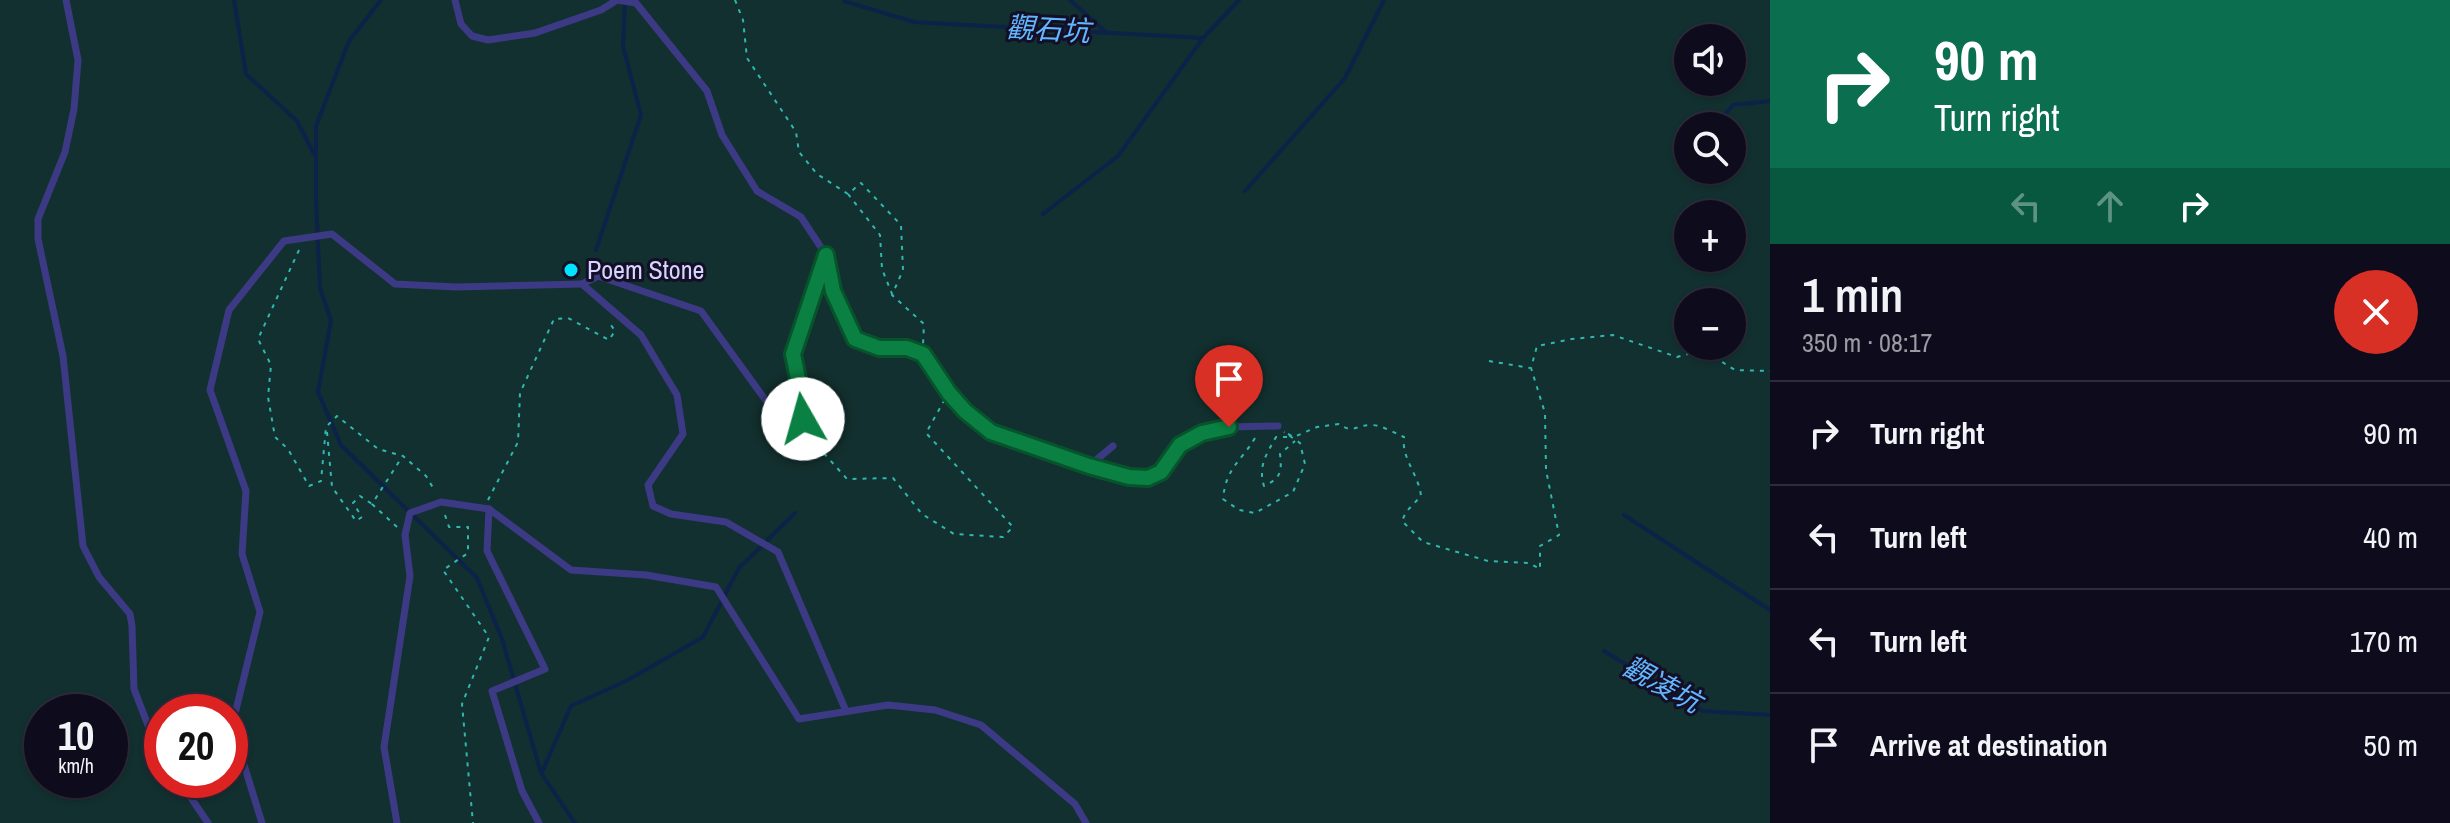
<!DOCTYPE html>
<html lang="en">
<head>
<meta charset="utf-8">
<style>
  :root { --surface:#0e0b1c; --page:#171425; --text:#f1f3f6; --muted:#9b9ba3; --line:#2e2b3b }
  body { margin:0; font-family:"Archivo Narrow","Noto Sans TC",sans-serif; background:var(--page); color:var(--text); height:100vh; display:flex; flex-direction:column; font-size:30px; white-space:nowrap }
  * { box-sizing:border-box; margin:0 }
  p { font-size:26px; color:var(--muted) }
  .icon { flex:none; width:44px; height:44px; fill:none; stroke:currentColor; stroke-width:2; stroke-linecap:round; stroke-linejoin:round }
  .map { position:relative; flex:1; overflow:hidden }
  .side { display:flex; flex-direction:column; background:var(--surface); width:680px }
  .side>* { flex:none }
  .top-card { background:#0b6e4f; color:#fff; overflow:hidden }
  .tools { position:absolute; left:1674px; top:24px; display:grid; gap:16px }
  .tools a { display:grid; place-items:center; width:72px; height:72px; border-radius:50%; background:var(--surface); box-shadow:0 2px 6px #0004,0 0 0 2px var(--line); font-size:40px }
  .speed { position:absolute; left:24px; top:694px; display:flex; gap:16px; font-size:40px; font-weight:700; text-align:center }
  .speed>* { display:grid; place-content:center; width:104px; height:104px; border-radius:50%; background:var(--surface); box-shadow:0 2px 6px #0004,0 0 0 2px var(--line); line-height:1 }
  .speed small { font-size:20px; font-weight:400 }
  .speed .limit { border:12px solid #d22; background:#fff; color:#111 }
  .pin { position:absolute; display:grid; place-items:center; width:68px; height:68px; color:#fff; margin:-82px -34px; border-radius:50% 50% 50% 0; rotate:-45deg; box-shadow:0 0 8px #0007 }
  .pin .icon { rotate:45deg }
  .me { position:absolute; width:88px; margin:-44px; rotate:353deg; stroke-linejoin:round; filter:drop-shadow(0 0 6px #0008) }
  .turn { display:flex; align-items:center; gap:28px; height:168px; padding:0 32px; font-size:36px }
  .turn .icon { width:104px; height:104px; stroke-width:2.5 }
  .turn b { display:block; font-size:56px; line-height:68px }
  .lanes { display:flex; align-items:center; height:76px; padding:0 32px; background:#0003; justify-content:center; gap:40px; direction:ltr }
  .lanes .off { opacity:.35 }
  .round { display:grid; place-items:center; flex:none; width:84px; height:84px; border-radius:42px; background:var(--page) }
  .head { display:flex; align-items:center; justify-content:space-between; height:136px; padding:0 32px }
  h1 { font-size:48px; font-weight:600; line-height:60px }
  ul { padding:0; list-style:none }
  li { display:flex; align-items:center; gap:24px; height:104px; padding:0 32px; border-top:2px solid var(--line) }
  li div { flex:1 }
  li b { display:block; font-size:30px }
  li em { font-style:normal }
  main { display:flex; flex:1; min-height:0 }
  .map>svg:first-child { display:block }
  .green { fill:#12302f; fill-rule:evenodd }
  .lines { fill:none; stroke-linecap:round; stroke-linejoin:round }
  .stream { stroke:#0c2248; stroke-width:4 }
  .path { stroke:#2fb8b0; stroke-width:2; stroke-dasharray:4 6; stroke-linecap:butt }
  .lane { stroke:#3d3a85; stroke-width:7 }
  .route-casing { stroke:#07532c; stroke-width:20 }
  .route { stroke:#0b8043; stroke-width:14 }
  .poi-dot { fill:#00e5ff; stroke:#130f26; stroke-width:3 }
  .labels { text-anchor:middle; stroke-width:6; stroke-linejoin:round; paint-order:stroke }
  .poi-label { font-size:26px; fill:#d9d4ff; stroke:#130f26; text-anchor:start }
  .water-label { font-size:28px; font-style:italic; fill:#62b6ff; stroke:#130f26 }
</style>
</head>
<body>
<main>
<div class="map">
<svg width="1770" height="823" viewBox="0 0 1770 823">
  <rect width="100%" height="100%" fill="#130f26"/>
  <!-- green -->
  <path class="green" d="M0 0H1770V823H0ZM1688 38H1732V82H1688ZM1688 126H1732V170H1688ZM1688 214H1732V258H1688ZM1688 302H1732V346H1688ZM42 712H110V780H42ZM162 712H230V780H162Z"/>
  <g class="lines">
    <!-- stream -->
    <g class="stream">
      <path d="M234 0 246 74 297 121 314 154"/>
      <path d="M381 0 349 41 316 126V200L320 288 331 320 318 392 341 445 477 578 502 639 541 773 575 823"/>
      <path d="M1070 0 1107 33"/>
      <path d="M844 1 914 22 1203 38 1239 0"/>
      <path d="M1715 126 1733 105 1770 101"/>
      <path d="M1680 166 1688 156"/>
      <path d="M1245 191 1345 78 1384 0"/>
      <path d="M1043 214 1118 156 1203 38"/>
      <path d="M596 250 641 115 623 46 625 2"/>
      <path d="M1624 515 1770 610"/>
      <path d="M1604 651 1703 711 1770 715"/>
      <path d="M542 772 571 706 628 680 703 637 739 568 795 513"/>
    </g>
    <!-- path -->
    <g class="path">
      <path d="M735 0 743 20 747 58 796 132 799 152 817 174 848 194 861 183 901 225 903 270 892 295 924 324 923 345"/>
      <path d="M848 194 880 235 882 269 892 294"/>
      <path d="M299 250 258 339 271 365 268 397 275 437 288 449 309 486 321 481 326 427 337 416 378 449 403 456 426 476 435 491"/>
      <path d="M1489 361 1530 368"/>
      <path d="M804 431 847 479 893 478 922 514 954 534 1003 537 1013 527 926 433 944 401"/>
      <path d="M327 432 332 487 356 521 362 517 353 503 360 496 372 504"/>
      <path d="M1288 434 1294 437 1317 427 1339 424C1352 434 1357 425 1371 425 1382 425 1394 433 1404 437 1401 458 1419 475 1421 496L1406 512 1402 521 1423 542 1488 561 1529 563 1540 569V546L1559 535 1546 470 1545 413 1531 368 1537 346 1572 339 1613 335 1677 357 1703 350 1735 370 1770 371"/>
      <path d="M1287 437H1276C1266 455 1258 466 1264 486 1281 478 1282 472 1280 454L1295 441"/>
      <path d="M1255 438C1241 462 1226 467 1223 499L1239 510 1255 513 1293 492 1305 464 1300 443 1284 432"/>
      <path d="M488 500 518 442 520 393 554 319 568 318 609 340 615 331 609 322"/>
      <path d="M445 515 449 527H468V553L443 570 489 637 462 704 473 823"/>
      <path d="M397 527 372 504 402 457"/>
    </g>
    <!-- lane -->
    <g class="lane">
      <path d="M66 0 78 60 74 109 65 152 38 219V239L63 356 83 546 99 577 130 614 132 626 134 689 156 746 162 755"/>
      <path d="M455 0 461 24 472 36 488 40 535 33 601 10 617 0 636 3 707 91 722 135 757 191 801 217 826 255"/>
      <path d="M1089 466 1113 446"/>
      <path d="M846 711 778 552 726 522 671 514 653 506 648 485 683 434 677 395 641 335 582 284 598 276 701 311 780 420 787 426 798 424 803 419 804 409 793 354 826 255 833 291 855 339 879 348H907L923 354 949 393 965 411 991 432 1089 466 1129 477 1148 478 1161 472 1180 445 1202 433 1229 427 1278 426"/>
      <path d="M179 780 208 823"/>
      <path d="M262 823 232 726 260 612 242 554 246 491 210 390 229 310 284 241 332 234 395 284 456 287 582 284"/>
      <path d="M397 823 384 747 410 576 405 535 410 513 441 502 489 509"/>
      <path d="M539 823 522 791 492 691 545 669 487 551 489 509 571 570 646 575 716 587 799 719 888 705 935 710 981 725 1075 804 1086 823"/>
    </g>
  </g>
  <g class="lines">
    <defs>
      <path id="route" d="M803 419 804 409 793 354 826 255 833 291 855 339 879 348H907L923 354 949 393 965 411 991 432 1089 466 1129 477 1148 478 1161 472 1180 445 1202 433 1229 427"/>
    </defs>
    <!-- route casing -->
    <use href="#route" class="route-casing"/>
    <!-- route -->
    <use href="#route" class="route"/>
  </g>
  <!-- markers -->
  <circle class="poi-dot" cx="571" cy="270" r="8"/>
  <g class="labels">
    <!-- poi labels -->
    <g class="poi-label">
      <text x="587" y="279">Poem Stone</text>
    </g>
    <!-- water labels -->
    <g class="water-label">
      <text transform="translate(1048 29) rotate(3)" y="10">觀石坑</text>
      <text transform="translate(1662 684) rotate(29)" y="10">觀凌坑</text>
    </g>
  </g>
</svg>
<div class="tools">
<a><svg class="icon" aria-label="sound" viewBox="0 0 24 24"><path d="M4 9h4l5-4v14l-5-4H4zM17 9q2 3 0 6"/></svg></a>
<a><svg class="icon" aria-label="search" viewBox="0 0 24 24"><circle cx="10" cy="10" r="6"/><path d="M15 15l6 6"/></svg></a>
<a>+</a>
<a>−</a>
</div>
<div class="speed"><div>10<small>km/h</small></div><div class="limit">20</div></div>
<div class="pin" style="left:1229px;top:427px;background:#d93025"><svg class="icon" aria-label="arrive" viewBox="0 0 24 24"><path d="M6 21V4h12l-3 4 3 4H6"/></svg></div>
<svg class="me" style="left:803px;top:419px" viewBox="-20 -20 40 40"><circle r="19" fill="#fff"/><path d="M0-13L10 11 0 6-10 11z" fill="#0b8043"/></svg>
</div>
<section class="side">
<div class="top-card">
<div class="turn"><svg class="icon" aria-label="right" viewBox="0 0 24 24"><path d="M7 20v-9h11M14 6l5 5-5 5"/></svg><div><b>90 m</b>Turn right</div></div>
<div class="lanes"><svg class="icon off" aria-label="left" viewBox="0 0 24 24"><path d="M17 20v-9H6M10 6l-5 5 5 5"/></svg><svg class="icon off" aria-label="ahead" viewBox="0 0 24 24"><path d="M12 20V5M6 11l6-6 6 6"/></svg><svg class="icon" aria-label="right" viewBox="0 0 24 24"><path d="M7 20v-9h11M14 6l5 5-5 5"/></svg></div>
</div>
<div class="head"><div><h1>1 min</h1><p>350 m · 08:17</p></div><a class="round" style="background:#d93025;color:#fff"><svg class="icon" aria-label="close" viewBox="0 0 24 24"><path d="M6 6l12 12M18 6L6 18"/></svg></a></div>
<ul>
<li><svg class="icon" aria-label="right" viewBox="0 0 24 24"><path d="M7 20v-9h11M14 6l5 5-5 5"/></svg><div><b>Turn right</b></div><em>90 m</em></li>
<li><svg class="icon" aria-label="left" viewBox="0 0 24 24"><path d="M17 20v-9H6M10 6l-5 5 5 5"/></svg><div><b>Turn left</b></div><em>40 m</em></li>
<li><svg class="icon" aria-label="left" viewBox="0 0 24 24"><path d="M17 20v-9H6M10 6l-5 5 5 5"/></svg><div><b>Turn left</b></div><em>170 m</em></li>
<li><svg class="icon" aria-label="arrive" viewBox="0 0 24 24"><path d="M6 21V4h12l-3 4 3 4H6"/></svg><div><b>Arrive at destination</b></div><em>50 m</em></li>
</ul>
</section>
</main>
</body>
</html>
